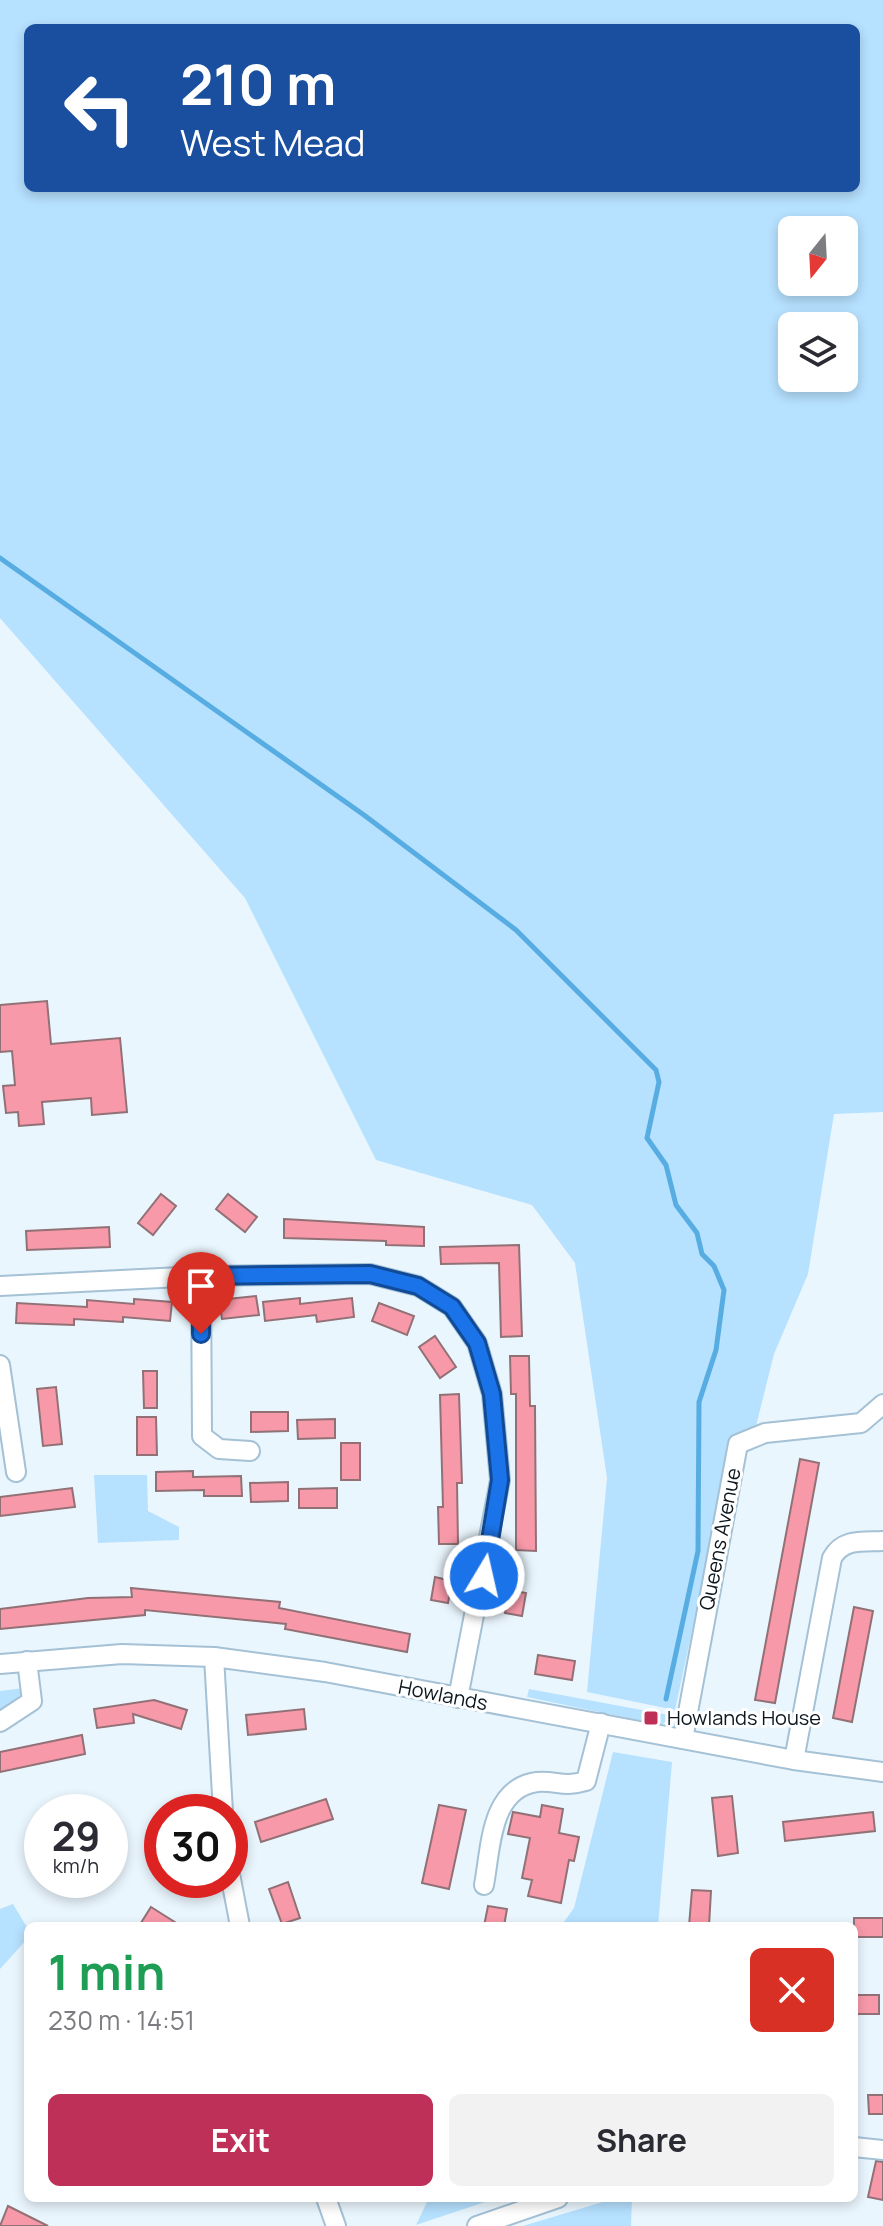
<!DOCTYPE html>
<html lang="en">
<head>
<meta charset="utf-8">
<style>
  :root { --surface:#fff; --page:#f2f2f3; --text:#2b2b33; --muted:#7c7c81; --accent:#bf3059 }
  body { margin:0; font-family:Manrope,sans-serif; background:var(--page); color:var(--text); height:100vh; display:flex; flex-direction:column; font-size:30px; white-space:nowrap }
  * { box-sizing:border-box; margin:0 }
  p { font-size:26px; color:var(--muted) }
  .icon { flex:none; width:44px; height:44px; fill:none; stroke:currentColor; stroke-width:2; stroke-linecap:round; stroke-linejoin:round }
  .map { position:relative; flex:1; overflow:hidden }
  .panel { position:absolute; left:24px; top:1922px; width:834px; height:280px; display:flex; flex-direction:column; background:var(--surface); border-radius:12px; box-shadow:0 4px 12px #0003 }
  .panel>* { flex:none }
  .banner { position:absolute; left:24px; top:24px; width:836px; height:168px; border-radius:12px; box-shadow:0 4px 12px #0003; background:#1a4fa0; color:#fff; overflow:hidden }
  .needle { width:52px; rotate:198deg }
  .tools { position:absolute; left:778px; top:216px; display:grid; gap:16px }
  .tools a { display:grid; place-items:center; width:80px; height:80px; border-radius:12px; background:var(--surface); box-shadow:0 4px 12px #0003; font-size:40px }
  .speed { position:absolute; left:24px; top:1794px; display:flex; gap:16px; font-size:40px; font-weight:700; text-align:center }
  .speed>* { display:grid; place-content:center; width:104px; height:104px; border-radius:50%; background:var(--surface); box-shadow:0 4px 12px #0003; line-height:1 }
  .speed small { font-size:20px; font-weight:400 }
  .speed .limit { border:12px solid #d22; background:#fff; color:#111 }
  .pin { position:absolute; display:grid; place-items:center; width:68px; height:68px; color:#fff; margin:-82px -34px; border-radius:50% 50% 50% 0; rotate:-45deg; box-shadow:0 0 8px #0007 }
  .pin .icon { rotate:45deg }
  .me { position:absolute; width:88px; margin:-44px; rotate:9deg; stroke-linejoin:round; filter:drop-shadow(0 0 6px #0008) }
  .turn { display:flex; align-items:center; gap:28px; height:168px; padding:0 24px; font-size:36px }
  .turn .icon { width:104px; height:104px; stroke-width:2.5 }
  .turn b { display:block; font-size:56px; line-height:68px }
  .round { display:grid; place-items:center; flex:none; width:84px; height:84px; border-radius:12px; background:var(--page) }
  .headline { display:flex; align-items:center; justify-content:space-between; height:136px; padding:0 24px }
  h1 { font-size:48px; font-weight:700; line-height:60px; color:#1e9e55 }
  .button { display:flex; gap:16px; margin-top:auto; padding:16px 24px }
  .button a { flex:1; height:92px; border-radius:12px; background:var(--accent); color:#fff; font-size:32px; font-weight:700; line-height:92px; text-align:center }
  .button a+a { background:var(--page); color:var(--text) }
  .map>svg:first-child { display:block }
  .green { fill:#b6e1ff; fill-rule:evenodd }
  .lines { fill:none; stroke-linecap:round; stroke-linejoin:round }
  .stream { stroke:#57ade2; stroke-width:5 }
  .building { fill:#f799a9; stroke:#927176; stroke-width:2 }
  .minor-casing { stroke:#a4c1d5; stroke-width:22 }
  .minor { stroke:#fff; stroke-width:18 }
  .route-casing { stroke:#114b97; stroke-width:20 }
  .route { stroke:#1a73e8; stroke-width:14 }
  .poi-dot { fill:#bf3059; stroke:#fff; stroke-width:3 }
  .labels { text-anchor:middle; stroke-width:6; stroke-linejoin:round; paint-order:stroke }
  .street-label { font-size:20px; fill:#0c161d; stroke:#fff }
  .poi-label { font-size:20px; fill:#0c161d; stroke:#fff; text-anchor:start }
</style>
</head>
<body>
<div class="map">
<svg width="883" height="2226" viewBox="0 0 883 2226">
  <rect width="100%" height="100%" fill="#eaf6fe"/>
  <!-- green -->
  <g class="green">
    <path d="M0 0H883V1112L834 1114 808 1274 774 1354 755 1430 733 1440 675 1710 587 1692 607 1478 575 1263 532 1205 376 1160 245 898 0 618ZM28 28H856V188H28ZM792 230H844V282H792ZM792 326H844V378H792Z"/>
    <path d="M94 1475H147L148 1511 179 1527V1540L98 1543Z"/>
    <path d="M24 1688V1700L0 1714V1691Z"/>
    <path d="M529 1689 674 1716 661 1725 527 1697Z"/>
    <path d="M613 1752 672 1762 658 1926H561L574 1908Z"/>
    <path d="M13 1904 28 1929V1938L0 1969V1909Z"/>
    <path d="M429 2198H497L416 2225Z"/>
    <path d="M616 2198H632L631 2226H523Z"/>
  </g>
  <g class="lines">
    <!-- stream -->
    <path class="stream" d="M0 558 364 815 516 930 656 1070 659 1082 647 1138 666 1165 676 1205 697 1233 702 1254 714 1266 724 1290 716 1350 699 1402 698 1551 666 1699"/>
  </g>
  <!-- building -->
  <g class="building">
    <path d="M47 1001 51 1044 120 1038 127 1112 92 1115 91 1098 42 1102 44 1124 19 1126 18 1112 6 1113 3 1086 15 1085 12 1051 0 1052V1005Z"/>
    <path d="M161 1194 176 1206 153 1235 138 1223Z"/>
    <path d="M228 1194 257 1217 245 1232 216 1209Z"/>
    <path d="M284 1219 424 1227V1246L386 1245V1241L284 1238Z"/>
    <path d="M109 1227 110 1247 27 1250 26 1231Z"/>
    <path d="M519 1245 522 1336 501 1337 499 1263 441 1264 440 1247Z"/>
    <path d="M256 1296 259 1315 222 1319 219 1300Z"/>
    <path d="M300 1298V1304L352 1298 354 1317 317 1322 316 1315 265 1321 263 1302Z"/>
    <path d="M134 1299 172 1302 170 1321 123 1317V1322L74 1319V1325L16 1323 17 1303 87 1307V1300L134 1304Z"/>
    <path d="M379 1303 414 1316 407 1335 372 1321Z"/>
    <path d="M435 1336 456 1367 440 1378 419 1347Z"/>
    <path d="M510 1356H529L530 1406H535L536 1551 516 1550V1394H511Z"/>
    <path d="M143 1371H157V1408H144Z"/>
    <path d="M56 1387 62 1444 43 1446 37 1389Z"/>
    <path d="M459 1394 462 1483H457L458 1544H439L438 1507H443L440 1395Z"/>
    <path d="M251 1412H288V1431L251 1432Z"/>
    <path d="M137 1417H156L157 1455H137Z"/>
    <path d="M335 1419V1438L298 1439 297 1420Z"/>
    <rect x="341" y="1443" width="19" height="37"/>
    <path d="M800 1459 819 1463 775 1703 755 1700Z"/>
    <path d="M193 1471V1477L241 1476 242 1496H204V1490L156 1491V1472Z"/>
    <path d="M288 1482V1501L251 1502 250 1483Z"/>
    <path d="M72 1488 75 1507 0 1516V1497Z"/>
    <path d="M337 1488V1508H299V1489Z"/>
    <path d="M435 1577 452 1581 448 1603 431 1600Z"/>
    <path d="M131 1588 280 1602 279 1608 410 1634 407 1652 285 1629 286 1624 145 1610V1615L0 1629V1609L88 1598 132 1597Z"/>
    <path d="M509 1590 526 1593 522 1616 505 1613Z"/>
    <path d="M854 1607 873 1611 852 1722 833 1718Z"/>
    <path d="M538 1655 575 1661 572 1680 535 1674Z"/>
    <path d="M154 1700 187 1710 181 1729 133 1714 134 1723 97 1728 94 1709Z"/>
    <path d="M304 1709 306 1729 248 1735 246 1715Z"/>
    <path d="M82 1735 85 1754 0 1772V1752Z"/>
    <path d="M732 1796 738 1853 718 1856 712 1798Z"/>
    <path d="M326 1799 333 1819 261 1842 255 1822Z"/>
    <path d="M439 1805 466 1810 449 1889 422 1883Z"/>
    <path d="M542 1805 563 1809 559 1833 579 1837 574 1861 569 1860 561 1903 528 1896 532 1880 522 1878 530 1838 508 1834 513 1812 540 1817Z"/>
    <path d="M873 1812 875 1831 785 1841 783 1822Z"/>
    <path d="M288 1882 300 1918 282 1924 269 1889Z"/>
    <path d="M692 1890 711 1891 709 1926H689Z"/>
    <path d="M488 1906 507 1909 504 1926H484Z"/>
    <path d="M151 1907 181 1926H139Z"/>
    <rect x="854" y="1918" width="29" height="19"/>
    <rect x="854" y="1995" width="25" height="19"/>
    <path d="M868 2095H883V2114H869Z"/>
    <path d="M876 2161 883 2162V2200L868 2197Z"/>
    <path d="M8 2206 48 2226H0Z"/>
  </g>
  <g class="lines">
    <defs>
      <g id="minor">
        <path d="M201 1276 202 1436 219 1449 250 1451"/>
        <path d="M0 1286 201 1276 370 1274 418 1286 452 1307 477 1343 492 1394 500 1480 458 1698"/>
        <path d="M0 1365 16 1472"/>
        <path d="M214 1657 223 1812"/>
        <path d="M0 1664 122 1654 214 1657 325 1672 794 1760 883 1772"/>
        <path d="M0 1722 32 1701 27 1661"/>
        <path d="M683 1739 738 1444 765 1433 861 1423 883 1404"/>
        <path d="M794 1760 832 1558C843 1538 863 1542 883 1541"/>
        <path d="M230 1874 240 1926"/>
        <path d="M484 1885C491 1848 490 1788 537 1782 556 1780 563 1788 586 1781L601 1723"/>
        <path d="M854 2147 883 2150"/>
        <path d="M326 2198 336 2226"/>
        <path d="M477 2226 558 2198"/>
      </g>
    </defs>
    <!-- minor casing -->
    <use href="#minor" class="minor-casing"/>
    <!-- minor -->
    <use href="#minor" class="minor"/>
  </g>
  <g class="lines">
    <defs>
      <path id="route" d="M201 1334V1276L370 1274 418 1286 452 1307 477 1343 492 1394 500 1480 484 1576"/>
    </defs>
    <!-- route casing -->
    <use href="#route" class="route-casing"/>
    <!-- route -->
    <use href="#route" class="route"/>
  </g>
  <!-- markers -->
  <rect class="poi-dot" x="643" y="1710" width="16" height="16" rx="4"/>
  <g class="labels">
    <!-- street labels -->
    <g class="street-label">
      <text transform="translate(720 1539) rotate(-79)" y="7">Queens Avenue</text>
      <text transform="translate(443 1695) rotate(11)" y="7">Howlands</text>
    </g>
    <!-- poi labels -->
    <g class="poi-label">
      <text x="667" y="1725">Howlands House</text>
    </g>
  </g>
</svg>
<div class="tools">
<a><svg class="needle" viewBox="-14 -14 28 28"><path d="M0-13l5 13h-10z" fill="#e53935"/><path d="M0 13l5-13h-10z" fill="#7c7c81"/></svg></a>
<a><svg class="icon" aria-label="layers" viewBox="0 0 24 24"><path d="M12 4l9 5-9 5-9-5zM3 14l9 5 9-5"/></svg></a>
</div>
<div class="speed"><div>29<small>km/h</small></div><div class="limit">30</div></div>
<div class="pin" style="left:201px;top:1334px;background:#d93025"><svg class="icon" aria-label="arrive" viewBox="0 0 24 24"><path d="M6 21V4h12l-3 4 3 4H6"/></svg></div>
<svg class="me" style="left:484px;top:1576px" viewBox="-20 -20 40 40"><circle r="17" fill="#1a73e8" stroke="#fff" stroke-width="3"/><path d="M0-11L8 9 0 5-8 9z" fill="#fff"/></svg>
<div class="banner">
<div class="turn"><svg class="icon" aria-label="left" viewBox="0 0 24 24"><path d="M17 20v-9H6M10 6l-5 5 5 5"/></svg><div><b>210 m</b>West Mead</div></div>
</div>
<section class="panel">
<div class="headline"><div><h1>1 min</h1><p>230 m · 14:51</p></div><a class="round" style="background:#d93025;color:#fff"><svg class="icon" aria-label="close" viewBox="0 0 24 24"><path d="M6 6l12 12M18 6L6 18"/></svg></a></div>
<div class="button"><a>Exit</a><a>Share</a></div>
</section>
</div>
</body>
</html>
